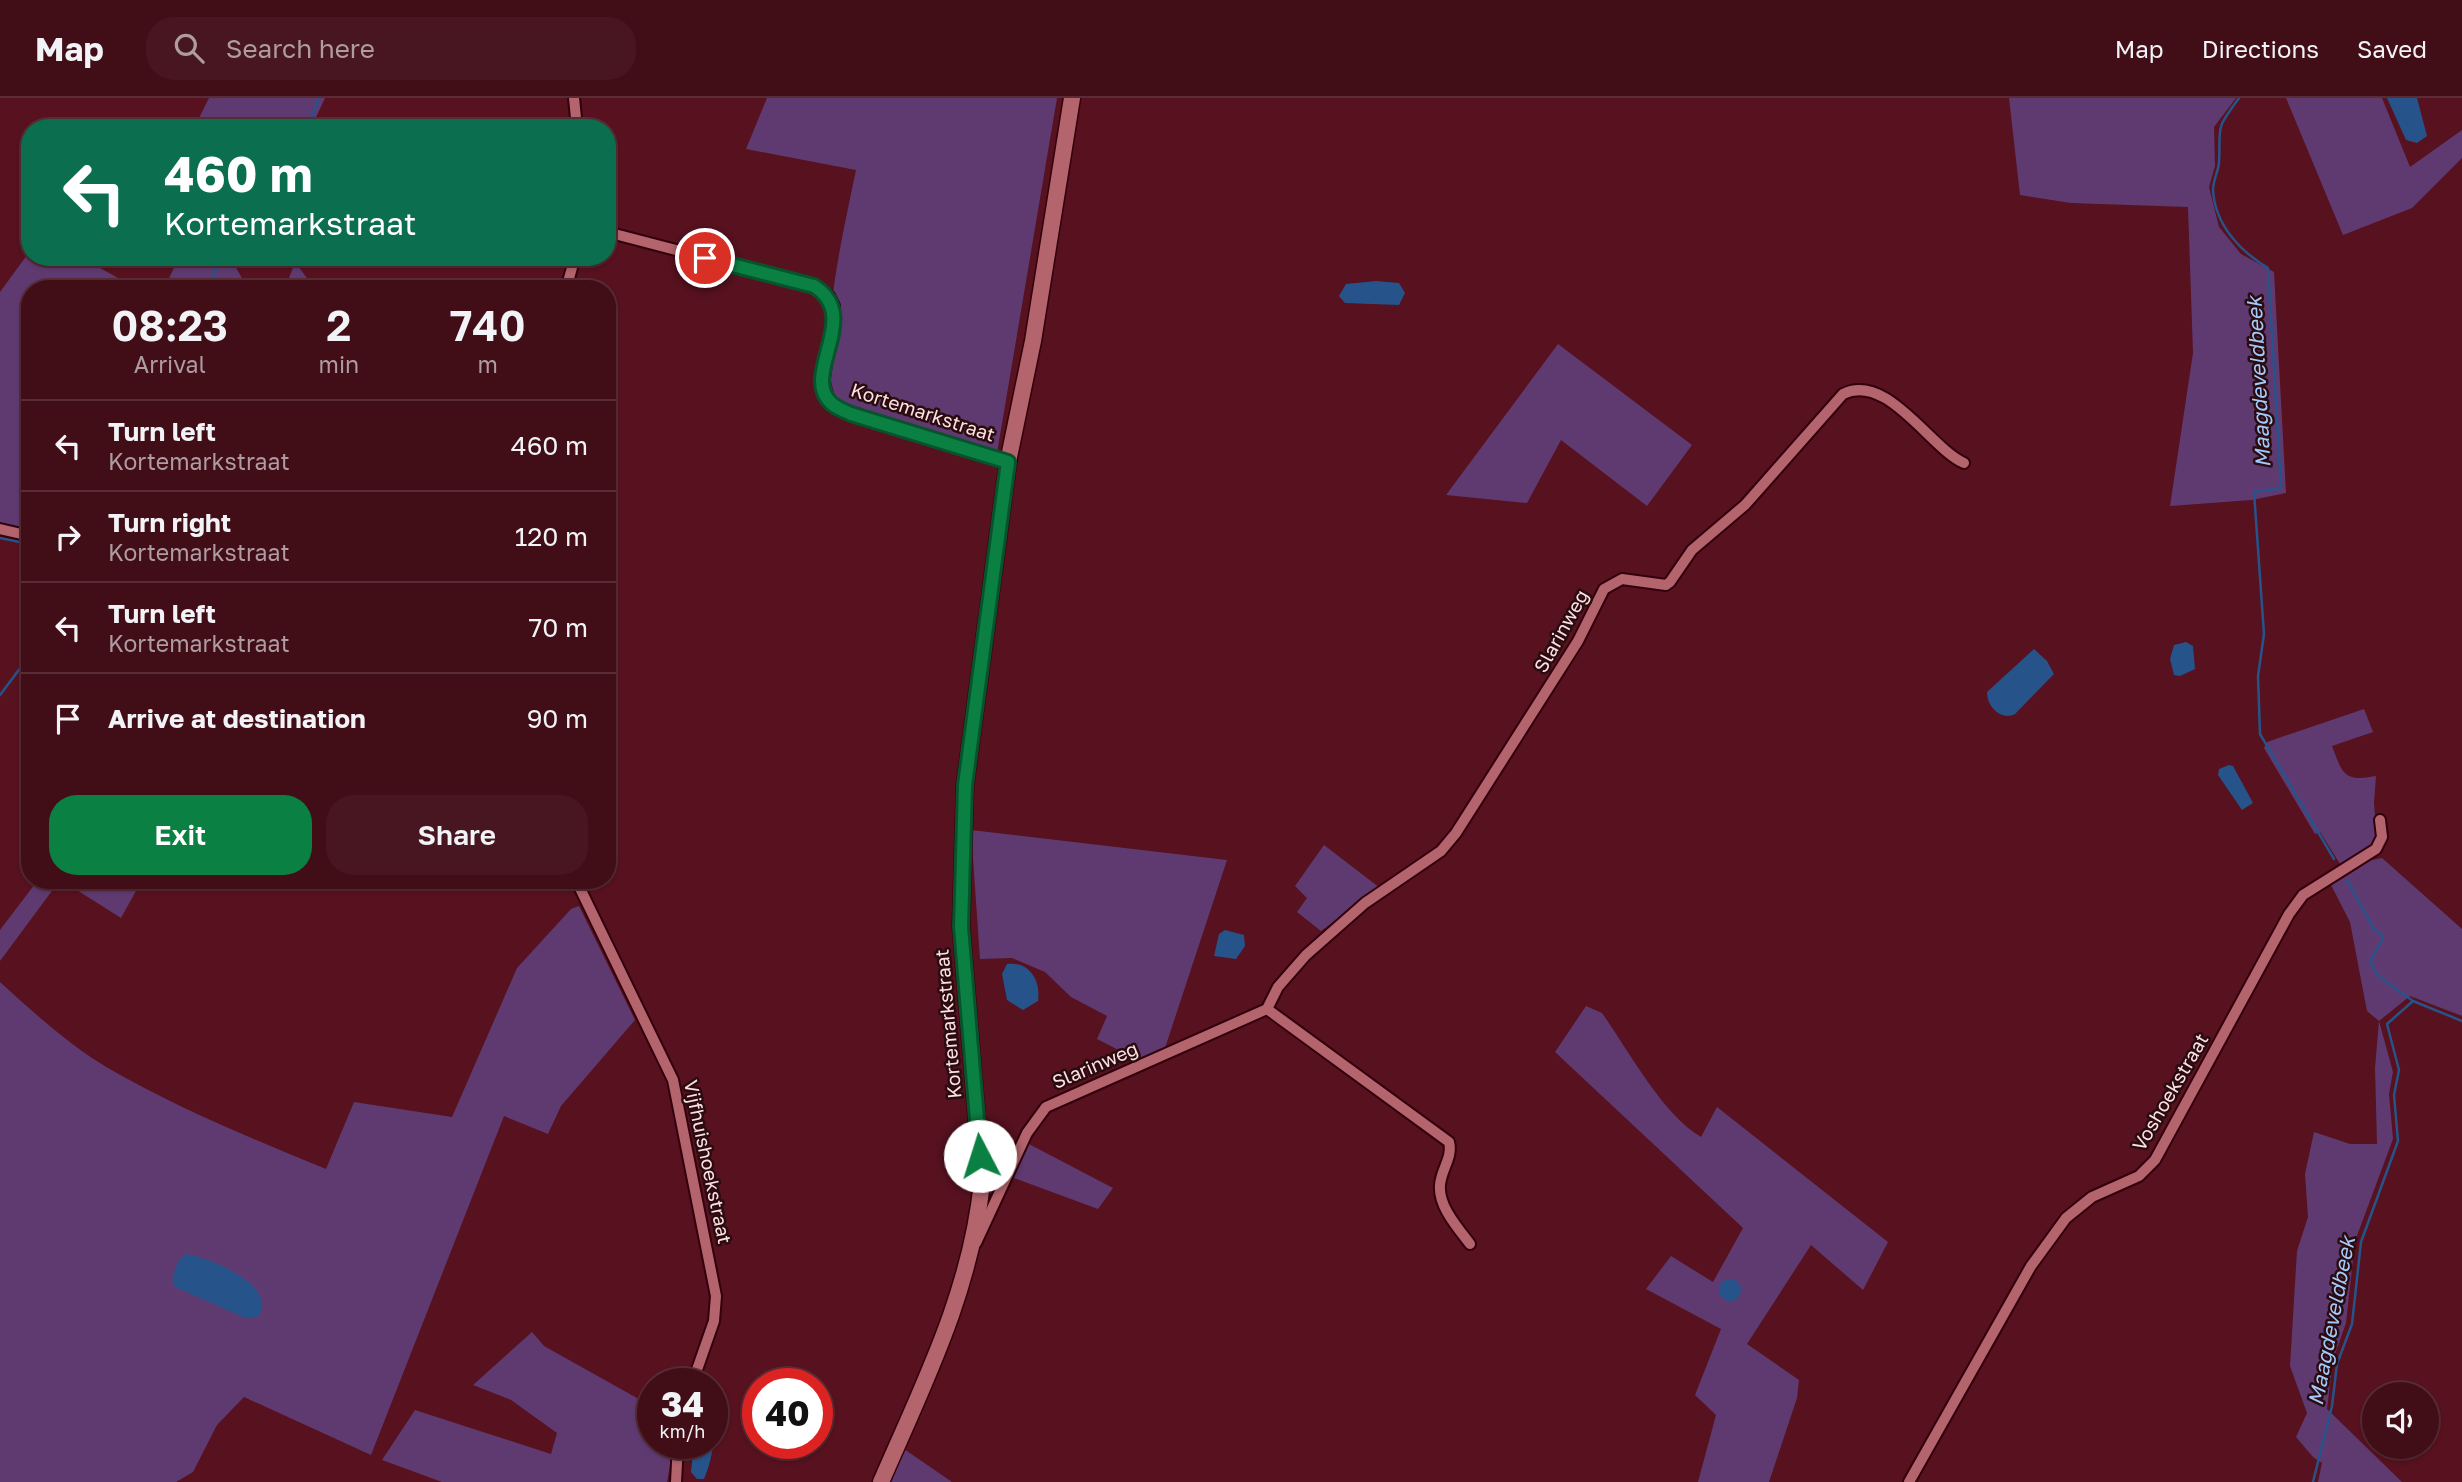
<!DOCTYPE html>
<html lang="en">
<head>
<meta charset="utf-8">
<style>
  :root { --surface:#410d17; --page:#481620; --text:#f1f3f6; --muted:#ae9ca1; --line:#5a2d36; --accent:#0b8043 }
  body { margin:0; font-family:"Golos Text",sans-serif; background:var(--page); color:var(--text); height:100vh; display:flex; flex-direction:column; font-size:26px; white-space:nowrap }
  * { box-sizing:border-box; margin:0 }
  p { font-size:23px; color:var(--muted) }
  .icon { flex:none; width:38px; height:38px; fill:none; stroke:currentColor; stroke-width:2; stroke-linecap:round; stroke-linejoin:round }
  .map { position:relative; flex:1; overflow:hidden }
  .side { position:absolute; left:21px; top:182px; width:595px; height:609px; display:flex; flex-direction:column; background:var(--surface); border-radius:28px; box-shadow:0 2px 5px #0004,0 0 0 2px var(--line) }
  .side>* { flex:none }
  .guide { position:absolute; left:21px; top:21px; width:595px; height:147px; border-radius:28px; box-shadow:0 2px 5px #0004,0 0 0 2px var(--line); background:#0b6e4f; color:#fff; overflow:hidden }
  .tools { position:absolute; left:2362px; top:1284px; display:grid; gap:14px }
  .tools a { display:grid; place-items:center; width:77px; height:77px; border-radius:50%; background:var(--surface); box-shadow:0 2px 5px #0004,0 0 0 2px var(--line); font-size:35px }
  .speed { position:absolute; left:637px; top:1270px; display:flex; gap:14px; font-size:35px; font-weight:700; text-align:center }
  .speed>* { display:grid; place-content:center; width:91px; height:91px; border-radius:50%; background:var(--surface); box-shadow:0 2px 5px #0004,0 0 0 2px var(--line); line-height:1 }
  .speed small { font-size:18px; font-weight:400 }
  .speed .limit { border:10px solid #d22; background:#fff; color:#111 }
  .pin { position:absolute; display:grid; place-items:center; width:60px; height:60px; color:#fff; margin:-30px; border:4px solid #fff; border-radius:50%; box-shadow:0 2px 7px #0007 }
  .me { position:absolute; width:77px; margin:-38px; rotate:355deg; stroke-linejoin:round; filter:drop-shadow(0 0 5px #0008) }
  .turn { display:flex; align-items:center; gap:24px; height:147px; padding:0 28px; font-size:32px }
  .turn .icon { width:91px; height:91px; stroke-width:2.5 }
  .turn b { display:block; font-size:49px; line-height:60px }
  .eta { display:flex; justify-content:space-evenly; align-items:center; height:119px; text-align:center }
  .eta b { font-size:42px; font-weight:600; line-height:49px }
  .primary-button { display:flex; gap:14px; margin-top:auto; padding:14px 28px }
  .primary-button a { flex:1; height:80px; border-radius:28px; background:var(--accent); color:#fff; font-size:28px; font-weight:600; line-height:80px; text-align:center }
  .primary-button a+a { background:var(--page); color:var(--text) }
  ul { padding:0; list-style:none }
  li { display:flex; align-items:center; gap:21px; height:91px; padding:0 28px; border-top:2px solid var(--line) }
  li div { flex:1 }
  li b { display:block; font-size:26px }
  li em { font-style:normal }
  header { display:flex; align-items:center; gap:42px; box-sizing:border-box; height:98px; padding:0 35px; background:var(--surface); border-bottom:2px solid var(--line) }
  header strong { font-size:33px }
  nav { display:flex; gap:38px; margin-inline-start:auto; font-size:24px }
  .search { width:490px; height:63px; background:var(--page); display:flex; align-items:center; gap:18px; box-sizing:border-box; padding:0 24px; border-radius:28px; color:var(--muted); font-size:26px }
  .map>svg:first-child { display:block }
  .green { fill:#5f3a71 }
  .water { fill:#26548a }
  .lines { fill:none; stroke-linecap:round; stroke-linejoin:round }
  .stream { stroke:#26548a; stroke-width:2.5 }
  .street-casing { stroke:#33010c; stroke-width:14 }
  .secondary-casing { stroke:#33010c; stroke-width:19 }
  .street { stroke:#b3646c; stroke-width:10 }
  .secondary { stroke:#b3646c; stroke-width:16 }
  .route-casing { stroke:#07532c; stroke-width:18 }
  .route { stroke:#0b8043; stroke-width:12 }
  .labels { text-anchor:middle; stroke-width:5; stroke-linejoin:round; paint-order:stroke }
  .street-label { font-size:19px; fill:#fde1e2; stroke:#2a0c10 }
  .water-label { font-size:21px; font-style:italic; fill:#a3cafa; stroke:#2a0c10 }
</style>
</head>
<body>
<header>
<strong>Map</strong>
<div class="search"><svg class="icon" aria-label="search" viewBox="0 0 24 24"><circle cx="10" cy="10" r="6"/><path d="M15 15l6 6"/></svg>Search here</div>
<nav><a>Map</a><a>Directions</a><a>Saved</a></nav>
</header>
<div class="map">
<svg width="2462" height="1384" viewBox="0 0 2462 1384">
  <rect width="100%" height="100%" fill="#57111f"/>
  <!-- green -->
  <g class="green">
    <path d="M209 0H325L311 30H194Z"/>
    <path d="M767 0H1057L997 355 837 302C814 254 845 127 856 72L746 51Z"/>
    <path d="M2009 0H2236L2214 29 2215 68 2209 89 2219 129 2241 156 2274 174 2286 395 2252 402 2170 408 2193 255 2188 109 2071 105 2020 97Z"/>
    <path d="M2286 0H2382L2410 69 2462 32V60L2412 110 2343 137Z"/>
    <path d="M30 153V159H80L138 191H30V433L0 427V194Z"/>
    <path d="M179 159H230L248 191H164Z"/>
    <path d="M295 164 315 191H285Z"/>
    <path d="M1558 246 1692 347 1647 408 1561 342 1527 405 1446 397Z"/>
    <path d="M2364 611 2373 634 2332 648C2343 677 2344 684 2376 678L2374 705 2377 743 2361 760 2342 769 2320 734 2315 736 2264 650 2267 644Z"/>
    <path d="M971 732 1227 762 1165 950 1138 962 1097 941 1107 918 1071 899 1045 874 1012 860 980 861Z"/>
    <path d="M1324 747 1380 790 1321 833 1297 814 1307 800 1295 788Z"/>
    <path d="M2382 760 2462 831V918L2410 898 2379 923 2393 974 2389 996 2393 1041 2355 1143 2346 1225 2333 1262 2327 1311 2402 1384H2318L2322 1365 2313 1359 2296 1339 2307 1315 2290 1268 2297 1153 2308 1119 2305 1076 2314 1034 2350 1046H2377L2375 970 2379 923 2367 913 2350 824 2330 785 2362 764Z"/>
    <path d="M38 782H60L0 863V832Z"/>
    <path d="M61 782H142L121 820Z"/>
    <path d="M579 808 635 922 561 1008 548 1036 504 1018 371 1357 244 1299 217 1327 193 1374 176 1384H0V884C34 915 68 946 108 970 177 1010 253 1041 326 1071L354 1004 452 1019 517 870 571 811Z"/>
    <path d="M1586 908 1602 915C1629 953 1662 1016 1701 1039L1717 1009 1888 1144 1863 1192 1811 1147 1747 1246 1799 1282 1797 1300 1769 1384H1698L1716 1317 1695 1297 1721 1231 1646 1191 1671 1158 1713 1184 1743 1130 1555 954Z"/>
    <path d="M1027 1045 1113 1090 1098 1111 1011 1079Z"/>
    <path d="M532 1234 544 1248 653 1309V1346H674L667 1384H442L382 1362 415 1312 551 1356 557 1335 511 1302 473 1287Z"/>
    <path d="M904 1351 952 1384H890Z"/>
  </g>
  <!-- water -->
  <g class="water">
    <path d="M2387 0H2417L2427 38 2417 45 2406 42Z"/>
    <path d="M1376 183 1399 185 1405 195 1399 207 1345 205 1339 198 1346 186Z"/>
    <path d="M2186 544 2193 548 2195 571 2180 578 2174 577 2170 561 2174 547Z"/>
    <path d="M2034 551 2047 563 2054 576 2015 616C2001 623 1987 609 1987 594Z"/>
    <path d="M2229 667 2233 668 2253 705 2242 712 2218 677 2219 671Z"/>
    <path d="M1225 832 1244 837 1245 848 1236 861 1214 858 1219 836Z"/>
    <path d="M1007 866C1029 863 1041 882 1038 903L1023 912 1007 902 1002 876Z"/>
    <path d="M186 1156C209 1159 282 1189 257 1220L243 1219 175 1189 172 1182C175 1172 177 1161 186 1156Z"/>
    <circle cx="1730" cy="1192" r="11"/>
    <path d="M712 1316C717 1335 712 1363 704 1381H697L691 1374 694 1346H712Z"/>
  </g>
  <g class="lines">
    <!-- stream -->
    <g class="stream">
      <path d="M2239 0C2214 34 2221 26 2219 65 2218 74 2213 83 2213 92 2215 127 2240 153 2268 170L2281 390 2254 394 2264 536 2258 578 2260 636 2334 761"/>
      <path d="M307 30 319 0"/>
      <path d="M208 191 221 159"/>
      <path d="M0 440 30 446"/>
      <path d="M0 597 30 557"/>
      <path d="M2413 903 2462 923"/>
      <path d="M2313 1384 2332 1308 2337 1266 2352 1226 2361 1144 2398 1043 2394 997 2399 972 2387 926 2413 903C2404 896 2370 876 2371 864 2371 855 2382 848 2383 838L2374 831 2347 782"/>
    </g>
    <defs>
      <g id="street">
        <path d="M574 0 577 30"/>
        <path d="M607 134 814 188 829 198 834 208 823 287 830 305 851 315 1008 364"/>
        <path d="M566 191 575 159"/>
        <path d="M0 431 30 438"/>
        <path d="M576 782 673 982 716 1198 714 1223 692 1286"/>
        <path d="M1267 911 1449 1044C1453 1060 1441 1071 1440 1087 1438 1108 1458 1130 1470 1146"/>
        <path d="M976 1145 1027 1035 1046 1009 1267 911 1278 889 1306 857 1365 805 1441 753 1456 735 1578 543 1604 491 1622 481 1666 487 1670 484 1692 452 1745 407 1843 296C1887 274 1930 350 1964 365"/>
        <path d="M676 1384 678 1346"/>
        <path d="M1909 1384 2031 1168 2066 1120 2092 1099 2139 1078 2155 1062 2289 816 2303 797 2376 751 2382 739 2380 722"/>
      </g>
      <path id="secondary" d="M881 1384C924 1285 971 1193 982 1084L961 829 965 687 1008 364 1033 243 1072 0"/>
    </defs>
    <!-- street casing -->
    <use href="#street" class="street-casing"/>
    <!-- secondary casing -->
    <use href="#secondary" class="secondary-casing"/>
    <!-- street -->
    <use href="#street" class="street"/>
    <!-- secondary -->
    <use href="#secondary" class="secondary"/>
  </g>
  <g class="lines">
    <defs>
      <path id="route" d="M705 160 814 188C863 219 800 276 831 305 836 310 845 313 851 316L1008 364 965 687 961 829 980 1058"/>
    </defs>
    <!-- route casing -->
    <use href="#route" class="route-casing"/>
    <!-- route -->
    <use href="#route" class="route"/>
  </g>
  <g class="labels">
    <!-- street labels -->
    <g class="street-label">
      <text transform="translate(923 314) rotate(18)" y="7">Kortemarkstraat</text>
      <text transform="translate(1561 533) rotate(-61)" y="7">Slarinweg</text>
      <text transform="translate(948 926) rotate(-95)" y="7">Kortemarkstraat</text>
      <text transform="translate(1095 967) rotate(-23)" y="7">Slarinweg</text>
      <text transform="translate(2170 994) rotate(-60)" y="7">Voshoekstraat</text>
      <text transform="translate(708 1064) rotate(78)" y="7">Vijfhuishoekstraat</text>
    </g>
    <!-- water labels -->
    <g class="water-label">
      <text transform="translate(2259 284) rotate(-93)" y="7">Maagdeveldbeek</text>
      <text transform="translate(2332 1223) rotate(-79)" y="7">Maagdeveldbeek</text>
    </g>
  </g>
</svg>
<div class="tools">
<a><svg class="icon" aria-label="sound" viewBox="0 0 24 24"><path d="M4 9h4l5-4v14l-5-4H4zM17 9q2 3 0 6"/></svg></a>
</div>
<div class="speed"><div>34<small>km/h</small></div><div class="limit">40</div></div>
<div class="pin" style="left:705px;top:160px;background:#d93025"><svg class="icon" aria-label="arrive" viewBox="0 0 24 24"><path d="M6 21V4h12l-3 4 3 4H6"/></svg></div>
<svg class="me" style="left:980px;top:1058px" viewBox="-20 -20 40 40"><circle r="19" fill="#fff"/><path d="M0-13L10 11 0 6-10 11z" fill="#0b8043"/></svg>
<div class="guide">
<div class="turn"><svg class="icon" aria-label="left" viewBox="0 0 24 24"><path d="M17 20v-9H6M10 6l-5 5 5 5"/></svg><div><b>460 m</b>Kortemarkstraat</div></div>
</div>
<section class="side">
<div class="eta">
<div><b>08:23</b><p>Arrival</p></div>
<div><b>2</b><p>min</p></div>
<div><b>740</b><p>m</p></div>
</div>
<ul>
<li><svg class="icon" aria-label="left" viewBox="0 0 24 24"><path d="M17 20v-9H6M10 6l-5 5 5 5"/></svg><div><b>Turn left</b><p>Kortemarkstraat</p></div><em>460 m</em></li>
<li><svg class="icon" aria-label="right" viewBox="0 0 24 24"><path d="M7 20v-9h11M14 6l5 5-5 5"/></svg><div><b>Turn right</b><p>Kortemarkstraat</p></div><em>120 m</em></li>
<li><svg class="icon" aria-label="left" viewBox="0 0 24 24"><path d="M17 20v-9H6M10 6l-5 5 5 5"/></svg><div><b>Turn left</b><p>Kortemarkstraat</p></div><em>70 m</em></li>
<li><svg class="icon" aria-label="arrive" viewBox="0 0 24 24"><path d="M6 21V4h12l-3 4 3 4H6"/></svg><div><b>Arrive at destination</b></div><em>90 m</em></li>
</ul>
<div class="primary-button"><a>Exit</a><a>Share</a></div>
</section>
</div>
</body>
</html>
